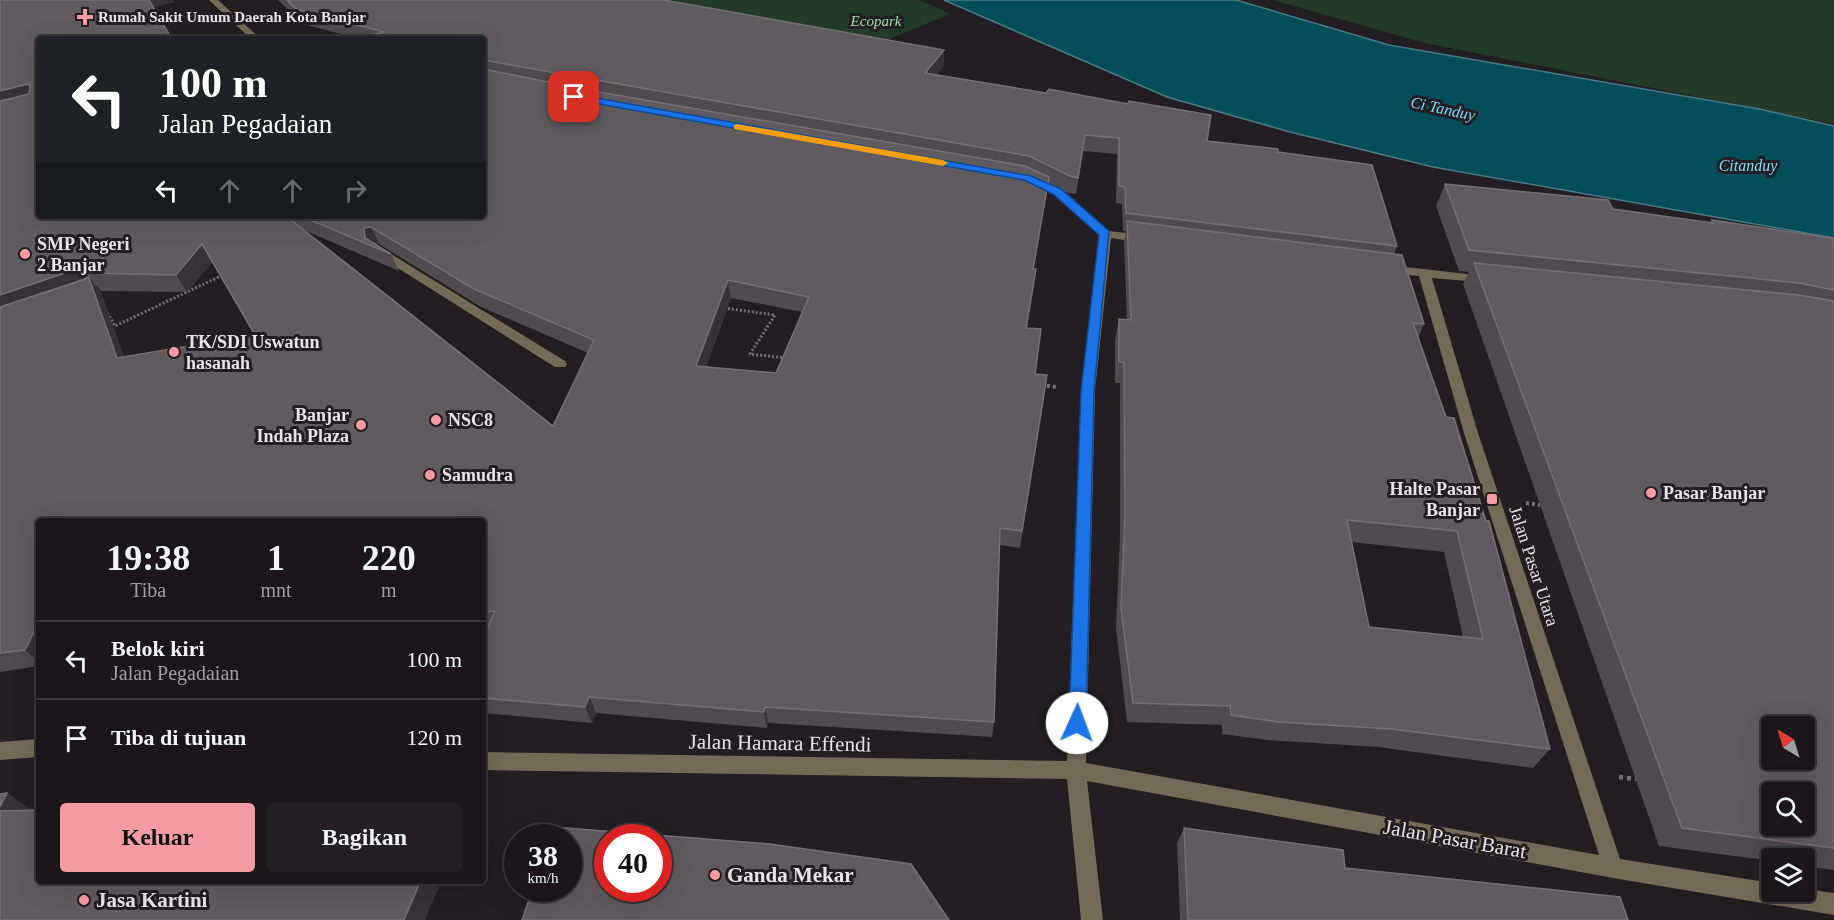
<!DOCTYPE html>
<html lang="id">
<head>
<meta charset="utf-8">
<style>
  :root { --surface:#1a161a; --page:#231f23; --text:#f1f3f6; --muted:#9f9fa2; --line:#383539; --accent:#f49aa3 }
  body { margin:0; font-family:"Times New Roman",serif; background:var(--page); color:var(--text); height:100vh; display:flex; flex-direction:column; font-size:22px; white-space:nowrap }
  * { box-sizing:border-box; margin:0 }
  p { font-size:20px; color:var(--muted) }
  .icon { flex:none; width:33px; height:33px; fill:none; stroke:currentColor; stroke-width:2; stroke-linecap:round; stroke-linejoin:round }
  .map { position:relative; flex:1; overflow:hidden }
  .panel { position:absolute; left:36px; top:518px; width:450px; height:366px; display:flex; flex-direction:column; background:var(--surface); border-radius:6px; box-shadow:0 6px 24px #0002,0 0 0 2px var(--line) }
  .panel>* { flex:none }
  .guide { position:absolute; left:36px; top:36px; width:450px; height:183px; border-radius:6px; box-shadow:0 6px 24px #0002,0 0 0 2px var(--line); background:#202124; color:#fff; overflow:hidden }
  .needle { width:39px; rotate:322deg }
  .buttons { position:absolute; left:1761px; top:716px; display:grid; gap:12px }
  .buttons a { display:grid; place-items:center; width:54px; height:54px; border-radius:6px; background:var(--surface); box-shadow:0 6px 24px #0002,0 0 0 2px var(--line); font-size:30px }
  .speed { position:absolute; left:504px; top:824px; display:flex; gap:12px; font-size:30px; font-weight:700; text-align:center }
  .speed>* { display:grid; place-content:center; width:78px; height:78px; border-radius:50%; background:var(--surface); box-shadow:0 6px 24px #0002,0 0 0 2px var(--line); line-height:1 }
  .speed small { font-size:15px; font-weight:400 }
  .speed .limit { border:9px solid #d22; background:#fff; color:#111 }
  .pin { position:absolute; display:grid; place-items:center; width:51px; height:51px; color:#fff; margin:-26px; border-radius:12px; box-shadow:0 3px 9px #0006 }
  .me { position:absolute; width:66px; margin:-33px; rotate:2deg; stroke-linejoin:round; filter:drop-shadow(0 0 4px #0008) }
  .turn { display:flex; align-items:center; gap:21px; height:126px; padding:0 24px; font-size:27px }
  .turn .icon { width:78px; height:78px; stroke-width:2.5 }
  .turn b { display:block; font-size:42px; line-height:51px }
  .lanes { display:flex; align-items:center; height:57px; padding:0 24px; background:#0003; justify-content:center; gap:30px; direction:ltr }
  .lanes .off { opacity:.35 }
  .eta { display:flex; justify-content:space-evenly; align-items:center; height:102px; text-align:center }
  .eta b { font-size:36px; font-weight:600; line-height:42px }
  .primary-button { display:flex; gap:12px; margin-top:auto; padding:12px 24px }
  .primary-button a { flex:1; height:69px; border-radius:6px; background:var(--accent); color:#111; font-size:24px; font-weight:600; line-height:69px; text-align:center }
  .primary-button a+a { background:var(--page); color:var(--text) }
  ul { padding:0; list-style:none }
  li { display:flex; align-items:center; gap:18px; height:78px; padding:0 24px; border-top:2px solid var(--line) }
  li div { flex:1 }
  li b { display:block; font-size:22px }
  li em { font-style:normal }
  .map>svg:first-child { display:block }
  .green { fill:#243b29 }
  .water { fill:#034d5a; stroke:#477a84; stroke-width:1.5 }
  .lines { fill:none; stroke-linecap:round; stroke-linejoin:round }
  .path-far2 { stroke:#737073; stroke-width:3; stroke-dasharray:2 2; stroke-linecap:butt }
  .path-far1 { stroke:#737073; stroke-width:4; stroke-dasharray:3 3; stroke-linecap:butt }
  .path { stroke:#737073; stroke-width:4.5; stroke-dasharray:4 4; stroke-linecap:butt }
  .minor { fill:#746a58; fill-rule:evenodd }
  .wall { fill:#4f4b4e; fill-rule:evenodd }
  .shaded-wall { fill:#363235 }
  .building { fill:#605b5e; stroke:#757074; stroke-width:1.5; fill-rule:evenodd }
  .route { fill:#1a73e8; stroke:#114b97; stroke-width:1.5 }
  .slow { fill:#f59e0b }
  .poi-dot { fill:#f49aa3; stroke:#221e22; stroke-width:2 }
  .labels { text-anchor:middle; stroke-width:6; stroke-linejoin:round; paint-order:stroke }
  .far-poi-label { font-size:15px; font-weight:bold; fill:#e7e4e7; stroke:#221e22; text-anchor:start }
  .far-park-label { font-size:15px; font-style:italic; fill:#9edfab; stroke:#221e22 }
  .far-water-label { font-size:16px; font-style:italic; fill:#7cddf3; stroke:#221e22 }
  .poi-label { font-size:18px; font-weight:bold; fill:#e7e4e7; stroke:#221e22; text-anchor:start }
  .street-label { font-size:18px; fill:#e7e4e7; stroke:#221e22 }
  .near-street-label { font-size:21px; fill:#e7e4e7; stroke:#221e22 }
  .near-poi-label { font-size:21px; font-weight:bold; fill:#e7e4e7; stroke:#221e22; text-anchor:start }
</style>
</head>
<body>
<div class="map">
<svg width="1834" height="920" viewBox="0 0 1834 920">
  <rect width="100%" height="100%" fill="#221e22"/>
  <!-- green -->
  <g class="green">
    <path d="M657 0H920L950 14 879 43Z"/>
    <path d="M1272 0H1834V124L1425 43Z"/>
  </g>
  <!-- water -->
  <path class="water" d="M944 0H1236L1389 45 1759 109 1834 126V238L1433 167 1290 132 1167 97Z"/>
  <g class="lines">
    <!-- path-far2 -->
    <g class="path-far2">
      <path d="M724 308 775 315 750 354 786 358"/>
      <path d="M107 313 115 326 225 274"/>
    </g>
    <!-- path-far1 -->
    <g class="path-far1">
      <path d="M1041 385 1057 387"/>
      <path d="M1526 503 1540 505"/>
    </g>
    <!-- path -->
    <path class="path" d="M1619 777 1636 779"/>
    <!-- minor -->
    <g class="minor">
      <path d="M209 0H218L261 39H251Z"/>
      <path d="M1030 176 1061 190 1109 231 1143 235 1149 239 1143 243 1111 238 1095 391 1086 763 1599 855 1464 433 1419 276 1387 273 1381 269 1387 265 1485 276 1491 280 1489 283 1432 278 1478 433 1620 859 1772 883V891H1804V889L1834 893V915L1613 878 1087 781 1103 920H1081L1067 779 483 770V752L1067 761 1081 391 1099 235 1053 194 1026 181V177Z"/>
      <path d="M378 246 565 361 567 364 565 367H555L374 253V247Z"/>
      <path d="M39 739V757L0 760V742Z"/>
    </g>
  </g>
  <!-- wall -->
  <g class="wall">
    <path d="M0 0 174 2 153 7 39 216H483V39L356 38 303 24 278 0H664L944 65 936 75 1207 141 1278 152 1397 246 1394 254 1424 324 1418 338 1550 749 1533 768 1378 747 1268 740 1222 734V725L1127 722 1116 628 1120 536V383H1115V340L1119 319 1127 320 1124 242 1126 231H1123L1122 204 1116 203 1117 154 1083 151 1076 194 1068 193 1048 183 1034 269H1036L1034 286 1027 328 1041 329 1035 374 1045 393 1020 548 1000 545 994 722 992 737 768 723 767 728 596 713 592 723 483 713V638L487 629H483V520H39V666L0 672ZM304 230 399 271 391 254 376 245 379 244 481 307 588 353 553 426ZM212 262 255 335 124 357 101 293 95 285 97 286 101 291 187 292ZM731 298 802 312 776 373 706 367ZM1352 542 1444 552 1463 637 1369 627Z"/>
    <path d="M1445 184 1710 223 1712 220 1834 241V870L1804 866V858H1772V861L1659 846 1463 284 1469 272 1459 271 1436 206Z"/>
    <path d="M1184 828 1345 868 1628 920H1180L1177 843Z"/>
  </g>
  <!-- shaded-wall -->
  <g class="shaded-wall">
    <path d="M148 0H173L174 2 153 8Z"/>
    <path d="M944 50V65L925 89V73Z"/>
    <path d="M28 84 38 100 0 110V91Z"/>
    <path d="M1049 177 1047 194 1031 286 1033 269Z"/>
    <path d="M371 227 379 244 372 246 365 238 364 228Z"/>
    <path d="M202 244 213 261 187 292 176 275Z"/>
    <path d="M80 268 91 283 88 275 101 293 131 376 117 358 0 317V295Z"/>
    <path d="M1036 269 1034 286 1024 345 1026 328Z"/>
    <path d="M728 280 731 298 700 383 696 366Z"/>
    <path d="M1047 375 1045 393 1020 548 1022 531Z"/>
    <path d="M35 630 39 633V662L25 650Z"/>
    <path d="M589 697 596 713 592 723 585 707Z"/>
    <path d="M765 707 768 723 767 728 764 712Z"/>
    <path d="M7 793 32 810 0 812V807Z"/>
    <path d="M421 880H442L425 920H404Z"/>
  </g>
  <!-- building -->
  <g class="building">
    <path d="M0 0H149L172 39H39V216H286L553 426 594 340 474 289 371 227 364 228 365 238 391 254 301 216H483V69L593 91 1025 166 1049 177 1033 269H1036L1026 328 1041 329 1035 374 1047 375 1022 531 1000 528 994 722 765 707 764 712 589 697 585 707 483 698V638L495 611 483 612V520H39V630H35L25 650 0 653V307L85 279 88 275 117 358 255 335 202 244 176 275 88 273 85 268H80L0 295V101L29 94 30 86 28 84 0 91ZM728 280 809 297 776 373 696 366Z"/>
    <path d="M287 0H664L944 50 925 73 1046 93 1049 89 1128 104 1129 101 1211 115 1207 141 1278 149V152L1372 165 1397 246 1126 213 1125 187 1119 186V138L1085 135 1078 178 1070 176 1029 156 483 60V39H352L384 32 296 9Z"/>
    <path d="M1445 184 1608 200 1613 209 1713 223 1712 220 1832 238 1834 241V290L1799 283 1469 250Z"/>
    <path d="M1127 221 1402 255 1424 324 1413 323 1446 417 1454 418 1486 521H1489L1550 749 1391 729 1278 722 1231 715 1230 706 1133 703 1121 608 1125 516 1124 362H1119V319L1131 320ZM1347 520 1457 531 1483 639 1369 627Z"/>
    <path d="M1474 263 1799 295 1834 301V848L1682 828ZM1772 726H1804V759H1772ZM1772 792H1804V825H1772Z"/>
    <path d="M7 793 0 807V794Z"/>
    <path d="M39 810V880H421L404 920H0V811Z"/>
    <path d="M553 827 770 844 911 864 949 920H522L533 888H568V837H550ZM608 837H658V888H608Z"/>
    <path d="M1184 828 1343 850 1345 868 1620 897 1628 920H1188Z"/>
  </g>
  <!-- route -->
  <path class="route" d="M574 94 1031 176 1061 189 1109 231 1094 391 1086 723 1083 728 1077 730 1071 728 1069 723 1081 391 1099 235 1053 194 1024 180 571 99 570 97Z"/>
  <!-- slow -->
  <path class="slow" d="M737 124 943 160 948 163 943 166 734 129V125Z"/>
  <!-- markers -->
  <g class="poi-dot">
    <path d="M82 8h6v6h6v6h-6v6h-6v-6h-6v-6h6z"/>
    <circle cx="25" cy="254" r="6"/>
    <circle cx="174" cy="352" r="6"/>
    <circle cx="436" cy="420" r="6"/>
    <circle cx="361" cy="425" r="6"/>
    <circle cx="430" cy="475" r="6"/>
    <circle cx="1651" cy="493" r="6"/>
    <rect x="1486" y="493" width="12" height="12" rx="3"/>
    <circle cx="715" cy="875" r="6"/>
    <circle cx="84" cy="900" r="6"/>
  </g>
  <g class="labels">
    <!-- far-poi labels -->
    <g class="far-poi-label">
      <text x="98" y="22">Rumah Sakit Umum Daerah Kota Banjar</text>
    </g>
    <!-- far-park labels -->
    <g class="far-park-label">
      <text x="876" y="26">Ecopark</text>
    </g>
    <!-- far-water labels -->
    <g class="far-water-label">
      <text transform="translate(1443 108) rotate(12)" y="6">Ci Tanduy</text>
      <text x="1748" y="171">Citanduy</text>
    </g>
    <!-- poi labels -->
    <g class="poi-label">
      <text x="37" y="250">SMP Negeri<tspan x="37" dy="21">2 Banjar</tspan></text>
      <text x="186" y="348">TK/SDI Uswatun<tspan x="186" dy="21">hasanah</tspan></text>
      <text x="349" y="421" text-anchor="end">Banjar<tspan x="349" dy="21">Indah Plaza</tspan></text>
      <text x="448" y="426">NSC8</text>
      <text x="442" y="481">Samudra</text>
      <text x="1480" y="495" text-anchor="end">Halte Pasar<tspan x="1480" dy="21">Banjar</tspan></text>
      <text x="1663" y="499">Pasar Banjar</text>
    </g>
    <!-- street labels -->
    <g class="street-label">
      <text transform="translate(1534 566) rotate(72)" y="6">Jalan Pasar Utara</text>
    </g>
    <!-- near-street labels -->
    <g class="near-street-label">
      <text transform="translate(780 743) rotate(1)" y="7">Jalan Hamara Effendi</text>
      <text transform="translate(1455 839) rotate(10)" y="7">Jalan Pasar Barat</text>
    </g>
    <!-- near-poi labels -->
    <g class="near-poi-label">
      <text x="727" y="882">Ganda Mekar</text>
      <text x="96" y="907">Jasa Kartini</text>
    </g>
  </g>
</svg>
<div class="buttons">
<a><svg class="needle" viewBox="-14 -14 28 28"><path d="M0-13l5 13h-10z" fill="#e53935"/><path d="M0 13l5-13h-10z" fill="#9f9fa2"/></svg></a>
<a><svg class="icon" aria-label="search" viewBox="0 0 24 24"><circle cx="10" cy="10" r="6"/><path d="M15 15l6 6"/></svg></a>
<a><svg class="icon" aria-label="layers" viewBox="0 0 24 24"><path d="M12 4l9 5-9 5-9-5zM3 14l9 5 9-5"/></svg></a>
</div>
<div class="speed"><div>38<small>km/h</small></div><div class="limit">40</div></div>
<div class="pin" style="left:574px;top:97px;background:#d93025"><svg class="icon" aria-label="arrive" viewBox="0 0 24 24"><path d="M6 21V4h12l-3 4 3 4H6"/></svg></div>
<svg class="me" style="left:1077px;top:723px" viewBox="-20 -20 40 40"><circle r="19" fill="#fff"/><path d="M0-13L10 11 0 6-10 11z" fill="#1a73e8"/></svg>
<div class="guide">
<div class="turn"><svg class="icon" aria-label="left" viewBox="0 0 24 24"><path d="M17 20v-9H6M10 6l-5 5 5 5"/></svg><div><b>100 m</b>Jalan Pegadaian</div></div>
<div class="lanes"><svg class="icon" aria-label="left" viewBox="0 0 24 24"><path d="M17 20v-9H6M10 6l-5 5 5 5"/></svg><svg class="icon off" aria-label="ahead" viewBox="0 0 24 24"><path d="M12 20V5M6 11l6-6 6 6"/></svg><svg class="icon off" aria-label="ahead" viewBox="0 0 24 24"><path d="M12 20V5M6 11l6-6 6 6"/></svg><svg class="icon off" aria-label="right" viewBox="0 0 24 24"><path d="M7 20v-9h11M14 6l5 5-5 5"/></svg></div>
</div>
<section class="panel">
<div class="eta">
<div><b>19:38</b><p>Tiba</p></div>
<div><b>1</b><p>mnt</p></div>
<div><b>220</b><p>m</p></div>
</div>
<ul>
<li><svg class="icon" aria-label="left" viewBox="0 0 24 24"><path d="M17 20v-9H6M10 6l-5 5 5 5"/></svg><div><b>Belok kiri</b><p>Jalan Pegadaian</p></div><em>100 m</em></li>
<li><svg class="icon" aria-label="arrive" viewBox="0 0 24 24"><path d="M6 21V4h12l-3 4 3 4H6"/></svg><div><b>Tiba di tujuan</b></div><em>120 m</em></li>
</ul>
<div class="primary-button"><a>Keluar</a><a>Bagikan</a></div>
</section>
</div>
</body>
</html>
